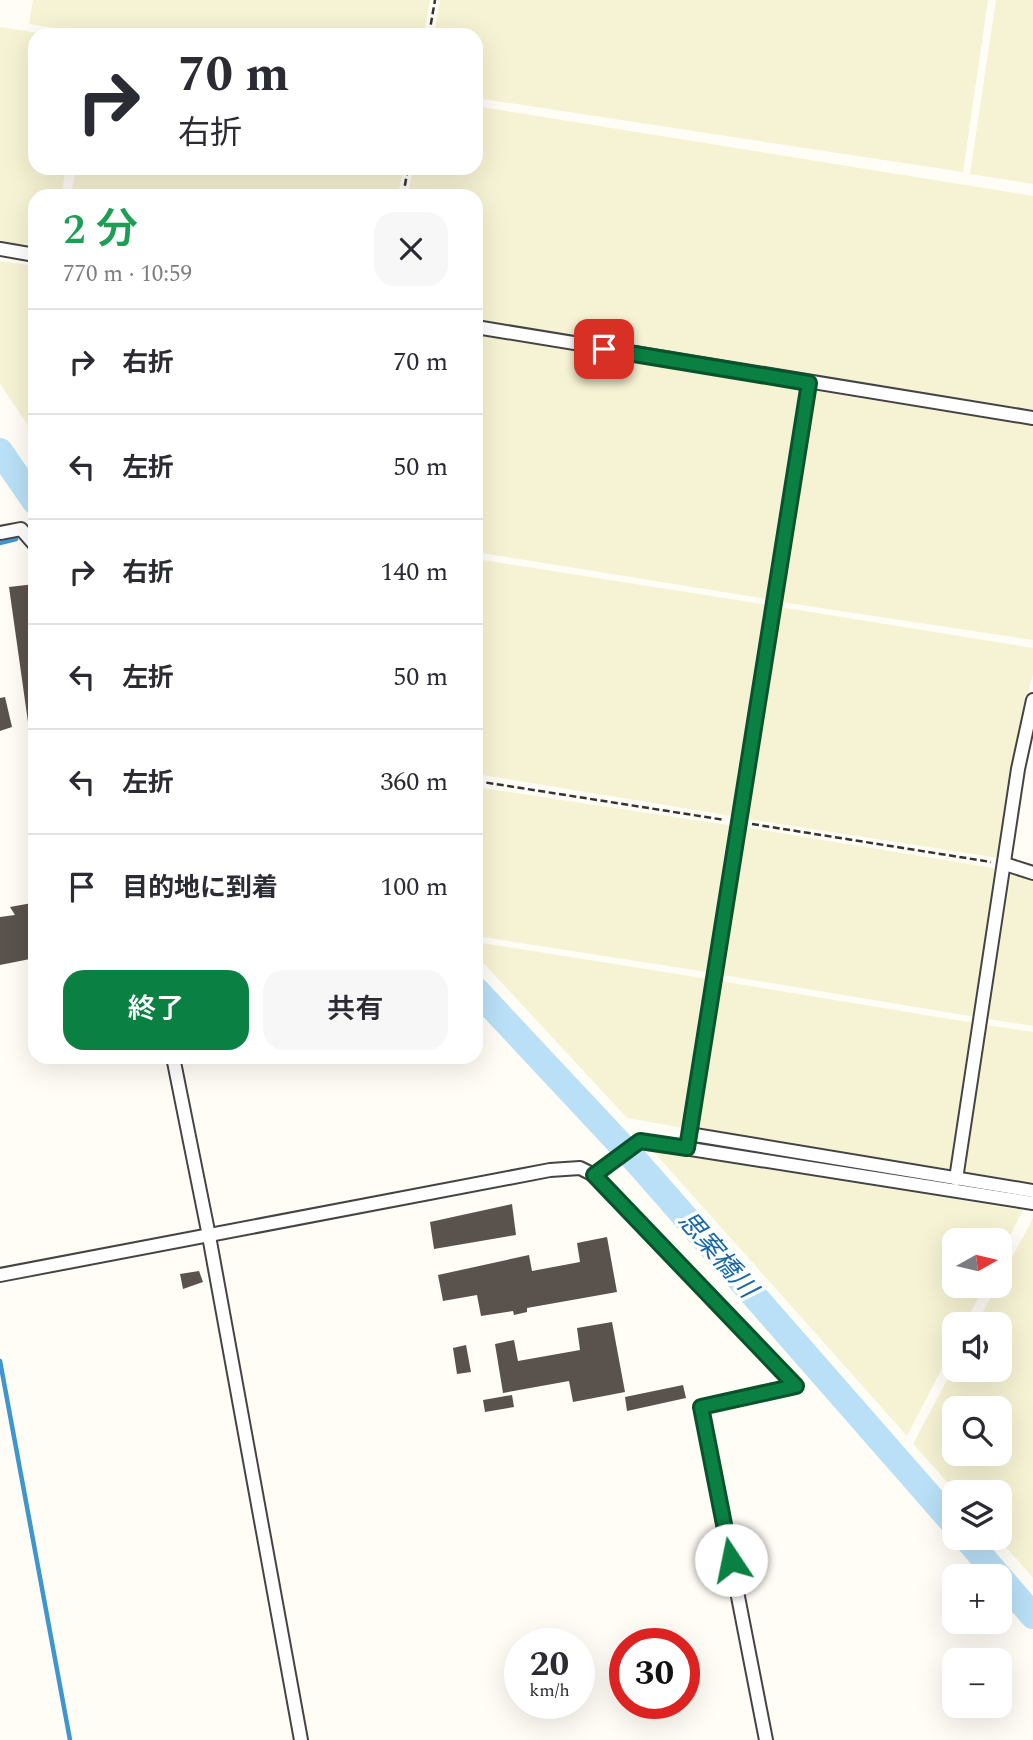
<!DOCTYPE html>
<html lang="ja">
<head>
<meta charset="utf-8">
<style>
  :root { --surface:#fff; --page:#f7f7f7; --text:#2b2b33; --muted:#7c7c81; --line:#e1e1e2; --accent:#0b8043 }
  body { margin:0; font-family:Spectral,"Noto Sans JP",serif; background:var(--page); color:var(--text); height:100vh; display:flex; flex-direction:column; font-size:26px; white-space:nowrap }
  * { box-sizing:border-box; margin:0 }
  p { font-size:23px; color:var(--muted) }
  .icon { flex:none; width:38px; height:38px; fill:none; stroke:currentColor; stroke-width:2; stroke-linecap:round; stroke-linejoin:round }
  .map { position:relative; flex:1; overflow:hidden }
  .panel { position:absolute; left:28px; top:189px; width:455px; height:875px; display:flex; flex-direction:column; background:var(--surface); border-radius:21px; box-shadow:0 7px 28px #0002 }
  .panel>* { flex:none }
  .top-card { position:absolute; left:28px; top:28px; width:455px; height:147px; border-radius:21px; box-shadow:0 7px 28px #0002; background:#fff; color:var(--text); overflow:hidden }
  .needle { width:46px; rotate:82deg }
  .buttons { position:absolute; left:942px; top:1228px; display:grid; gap:14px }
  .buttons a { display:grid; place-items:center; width:70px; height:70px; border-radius:14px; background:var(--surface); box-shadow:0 7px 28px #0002; font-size:35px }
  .speed { position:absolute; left:504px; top:1628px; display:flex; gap:14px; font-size:35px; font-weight:700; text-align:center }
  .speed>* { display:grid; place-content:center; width:91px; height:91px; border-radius:50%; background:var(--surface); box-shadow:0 7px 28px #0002; line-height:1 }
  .speed small { font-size:18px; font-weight:400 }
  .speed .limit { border:10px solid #d22; background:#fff; color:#111 }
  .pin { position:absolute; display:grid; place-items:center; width:60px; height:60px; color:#fff; margin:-30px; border-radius:14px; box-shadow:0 4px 10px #0006 }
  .me { position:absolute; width:77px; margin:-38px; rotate:349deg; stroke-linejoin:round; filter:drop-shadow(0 0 5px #0008) }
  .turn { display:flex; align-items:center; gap:24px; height:147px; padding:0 35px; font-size:32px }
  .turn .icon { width:91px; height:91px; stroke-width:2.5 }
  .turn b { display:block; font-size:49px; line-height:60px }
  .round { display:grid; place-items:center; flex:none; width:74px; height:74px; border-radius:21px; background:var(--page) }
  .head { display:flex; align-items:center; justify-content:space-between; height:119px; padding:0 35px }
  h1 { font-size:42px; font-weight:600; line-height:52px; color:#1e9e55 }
  .cta { display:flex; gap:14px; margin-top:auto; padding:14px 35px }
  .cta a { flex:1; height:80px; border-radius:21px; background:var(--accent); color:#fff; font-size:28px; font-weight:600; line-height:80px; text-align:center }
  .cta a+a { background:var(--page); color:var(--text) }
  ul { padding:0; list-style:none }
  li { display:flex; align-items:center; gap:21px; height:105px; padding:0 35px; border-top:2px solid var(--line) }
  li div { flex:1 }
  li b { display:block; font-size:26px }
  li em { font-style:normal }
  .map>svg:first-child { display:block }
  .farmland { fill:#f6f3d4; fill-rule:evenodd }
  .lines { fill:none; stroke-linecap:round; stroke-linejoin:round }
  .stream { stroke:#3f96cf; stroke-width:4.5 }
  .river { stroke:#b9e0f7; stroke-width:26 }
  .building { fill:#5a524d }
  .street-casing { stroke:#444; stroke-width:16 }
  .path { stroke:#333; stroke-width:2.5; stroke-dasharray:7 3.5; stroke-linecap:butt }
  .street { stroke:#fff; stroke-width:12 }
  .route-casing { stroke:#07532c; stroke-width:18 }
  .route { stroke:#0b8043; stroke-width:12 }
  .labels { text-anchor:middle; stroke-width:7; stroke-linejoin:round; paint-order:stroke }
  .water-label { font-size:26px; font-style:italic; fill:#1768a6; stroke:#fff }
</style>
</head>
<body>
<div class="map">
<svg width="1033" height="1740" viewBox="0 0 1033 1740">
  <rect width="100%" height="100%" fill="#fffdf5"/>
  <!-- farmland -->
  <g class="farmland">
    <path d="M33 0H430L424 35H95L29 24Z"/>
    <path d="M440 0H988L963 172 476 98V35H434Z"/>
    <path d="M996 0H1033V184L970 174Z"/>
    <path d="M0 27 51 35H35V168H66L61 196H35V251L0 245Z"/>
    <path d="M476 106 1033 196V410L476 321V196H408L413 168H476Z"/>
    <path d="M76 168H403L398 196H71Z"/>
    <path d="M0 261 35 266V435L0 384Z"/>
    <path d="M476 335 803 388 767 599 476 552Z"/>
    <path d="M815 391 1033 426V640L781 602Z"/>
    <path d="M476 559 768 605 736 812 732 816 476 774Z"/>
    <path d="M780 607 1033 648V674L1020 723 999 858 747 819 745 814Z"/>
    <path d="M476 787 734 826 707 972 476 936Z"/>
    <path d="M744 827 999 869 976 1017 722 975Z"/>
    <path d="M1011 873 1033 880V1026L988 1019Z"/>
    <path d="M476 942 708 979 684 1128 627 1118 476 955Z"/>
    <path d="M720 981 974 1023 951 1170 696 1128Z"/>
    <path d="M986 1025 1033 1032V1183L962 1172Z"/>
    <path d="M653 1151 1023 1210 999 1257V1241H954V1286H984L964 1325H954V1345L907 1436Z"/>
    <path d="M1033 1218V1578L998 1538 999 1493H957L913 1444 954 1367V1370H999V1325H976ZM954 1409H999V1454H954Z"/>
  </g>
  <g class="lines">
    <!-- stream -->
    <g class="stream">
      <path d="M0 543 16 539"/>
      <path d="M0 1361 70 1740"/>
    </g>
    <!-- river -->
    <g class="river">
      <path d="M0 451 35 502"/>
      <path d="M476 990 636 1161 954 1524"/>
      <path d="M966 1538 1033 1616"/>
    </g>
  </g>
  <!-- building -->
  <g class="building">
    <path d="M35 584V721L28 722 9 587Z"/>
    <path d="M5 697 12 727 0 731V698Z"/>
    <path d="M32 903 31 913 35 912V958L0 965V917L15 915 10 907Z"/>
    <path d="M512 1204 516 1235 434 1249 430 1222Z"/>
    <path d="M607 1237 617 1292 527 1308V1312L514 1315 513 1311 481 1316 477 1295 443 1301 438 1275 529 1255 532 1271 580 1262 577 1243Z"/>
    <path d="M199 1271 203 1282 183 1289 180 1274Z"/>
    <path d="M612 1322 625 1392 573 1402 569 1381 503 1393 495 1344 514 1340 518 1361 580 1350 577 1328Z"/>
    <path d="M466 1345 471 1372 457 1374 453 1348Z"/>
    <path d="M683 1385 686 1398 627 1411 625 1397Z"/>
    <path d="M512 1395 514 1407 485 1412 483 1400Z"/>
  </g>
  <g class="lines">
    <defs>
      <g id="street">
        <path d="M0 249 35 255"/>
        <path d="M476 327 1033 418"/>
        <path d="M0 533 21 529 35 545"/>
        <path d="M1005 864 1033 873"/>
        <path d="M173 1057 209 1236 301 1740"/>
        <path d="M689 1134 1033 1191"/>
        <path d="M687 1148 809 383"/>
        <path d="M594 1175 640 1141 1033 1203"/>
        <path d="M956 1179 1018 769 1033 700"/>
        <path d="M0 1275 550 1170 580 1168 594 1175 796 1386 701 1407 766 1740"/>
      </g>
    </defs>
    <!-- street casing -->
    <use href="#street" class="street-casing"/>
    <!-- path -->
    <g class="path">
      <path d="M429 35 435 0"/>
      <path d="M403 196 408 168"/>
      <path d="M476 781 725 820"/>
      <path d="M752 824 991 862"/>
    </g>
    <!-- street -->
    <use href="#street" class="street"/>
  </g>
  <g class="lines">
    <defs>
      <path id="route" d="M604 349 809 383 687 1148 640 1141 594 1175 796 1386 701 1407 731 1560"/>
    </defs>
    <!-- route casing -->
    <use href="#route" class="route-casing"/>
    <!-- route -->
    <use href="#route" class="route"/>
  </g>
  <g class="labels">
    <!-- water labels -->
    <g class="water-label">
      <text transform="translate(718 1254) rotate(49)" y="9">思案橋川</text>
    </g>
  </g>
</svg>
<div class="buttons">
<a><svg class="needle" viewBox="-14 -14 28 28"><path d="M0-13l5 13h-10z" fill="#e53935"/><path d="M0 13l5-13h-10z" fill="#7c7c81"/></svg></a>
<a><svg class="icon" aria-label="sound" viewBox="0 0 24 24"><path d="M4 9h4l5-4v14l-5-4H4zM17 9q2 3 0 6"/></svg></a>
<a><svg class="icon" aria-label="search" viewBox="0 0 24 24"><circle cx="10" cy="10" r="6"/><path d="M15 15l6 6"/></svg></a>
<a><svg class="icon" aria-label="layers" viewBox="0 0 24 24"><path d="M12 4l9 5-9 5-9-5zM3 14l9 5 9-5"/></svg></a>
<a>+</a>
<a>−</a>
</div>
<div class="speed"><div>20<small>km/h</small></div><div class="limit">30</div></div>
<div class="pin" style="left:604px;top:349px;background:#d93025"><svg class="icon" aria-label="arrive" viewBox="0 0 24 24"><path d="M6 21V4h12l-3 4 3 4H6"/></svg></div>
<svg class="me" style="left:731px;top:1560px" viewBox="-20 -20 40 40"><circle r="19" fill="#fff"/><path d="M0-13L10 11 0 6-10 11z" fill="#0b8043"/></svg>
<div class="top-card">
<div class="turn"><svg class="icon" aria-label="right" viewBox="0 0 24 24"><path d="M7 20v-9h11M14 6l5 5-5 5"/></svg><div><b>70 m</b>右折</div></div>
</div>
<section class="panel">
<div class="head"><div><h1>2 分</h1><p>770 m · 10:59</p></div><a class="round"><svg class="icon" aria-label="close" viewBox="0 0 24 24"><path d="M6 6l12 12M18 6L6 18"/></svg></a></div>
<ul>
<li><svg class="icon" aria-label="right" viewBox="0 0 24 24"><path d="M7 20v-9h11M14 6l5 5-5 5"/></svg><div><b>右折</b></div><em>70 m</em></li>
<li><svg class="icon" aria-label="left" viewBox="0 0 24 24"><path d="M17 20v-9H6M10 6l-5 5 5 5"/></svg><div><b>左折</b></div><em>50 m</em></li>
<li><svg class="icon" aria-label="right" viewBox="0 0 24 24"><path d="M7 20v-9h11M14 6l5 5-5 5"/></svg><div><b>右折</b></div><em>140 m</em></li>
<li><svg class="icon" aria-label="left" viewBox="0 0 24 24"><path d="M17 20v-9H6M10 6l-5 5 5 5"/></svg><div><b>左折</b></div><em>50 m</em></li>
<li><svg class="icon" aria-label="left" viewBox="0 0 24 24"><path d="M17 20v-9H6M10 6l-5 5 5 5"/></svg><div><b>左折</b></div><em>360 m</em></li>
<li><svg class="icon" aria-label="arrive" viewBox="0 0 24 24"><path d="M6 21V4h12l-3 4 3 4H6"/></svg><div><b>目的地に到着</b></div><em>100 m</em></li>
</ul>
<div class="cta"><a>終了</a><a>共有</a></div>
</section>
</div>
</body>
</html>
